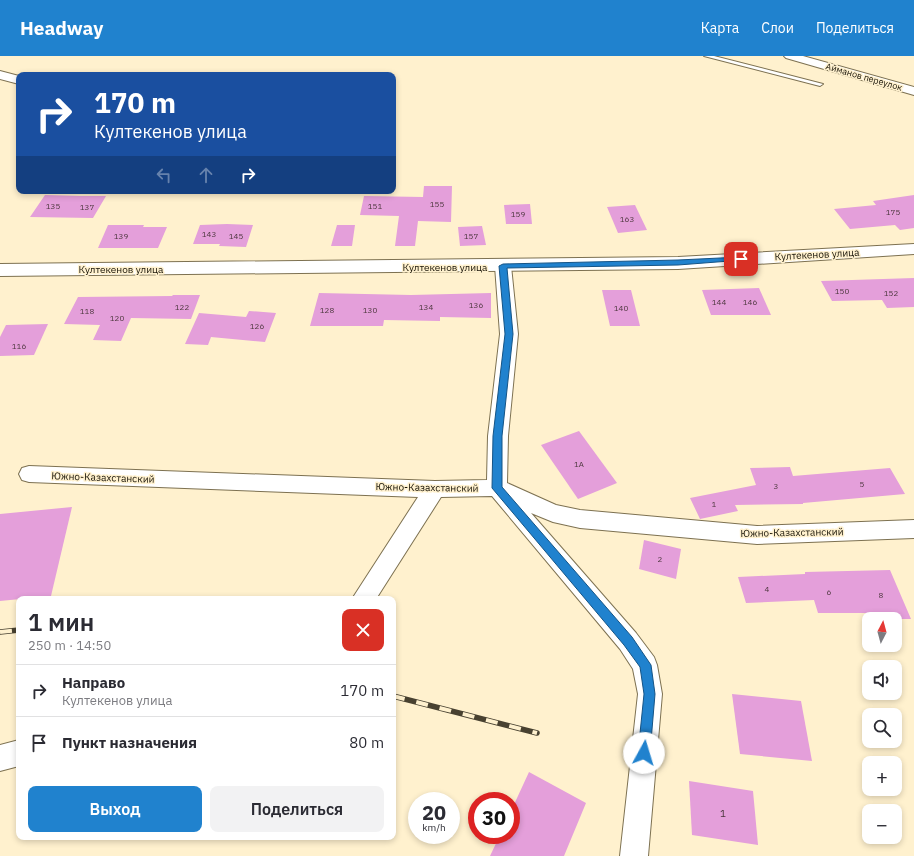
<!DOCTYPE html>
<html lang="ru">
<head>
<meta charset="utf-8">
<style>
  :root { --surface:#fff; --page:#f2f2f3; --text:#2b2b33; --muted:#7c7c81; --line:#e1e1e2; --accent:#2082ce }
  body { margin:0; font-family:"IBM Plex Sans",sans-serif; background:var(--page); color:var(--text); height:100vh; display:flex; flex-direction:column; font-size:15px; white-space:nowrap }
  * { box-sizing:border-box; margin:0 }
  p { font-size:13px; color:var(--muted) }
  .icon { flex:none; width:22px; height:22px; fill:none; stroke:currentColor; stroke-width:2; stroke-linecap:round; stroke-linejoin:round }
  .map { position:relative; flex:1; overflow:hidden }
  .drawer { position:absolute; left:16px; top:540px; width:380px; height:244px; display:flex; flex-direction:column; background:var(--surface); border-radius:8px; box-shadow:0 2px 6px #0003 }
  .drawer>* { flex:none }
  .banner { position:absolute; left:16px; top:16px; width:380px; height:122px; border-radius:8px; box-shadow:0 2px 6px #0003; background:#1a4fa0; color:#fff; overflow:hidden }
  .needle { width:26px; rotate:6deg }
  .controls { position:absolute; left:862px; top:556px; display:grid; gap:8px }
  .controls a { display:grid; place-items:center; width:40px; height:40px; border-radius:8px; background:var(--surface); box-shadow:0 2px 6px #0003; font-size:20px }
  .speed { position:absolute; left:408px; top:736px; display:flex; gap:8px; font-size:20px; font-weight:700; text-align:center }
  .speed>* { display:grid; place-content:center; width:52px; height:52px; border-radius:50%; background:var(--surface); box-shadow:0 2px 6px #0003; line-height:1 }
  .speed small { font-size:10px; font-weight:400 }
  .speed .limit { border:6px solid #d22; background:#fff; color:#111 }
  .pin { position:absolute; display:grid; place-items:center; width:34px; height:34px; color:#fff; margin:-17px; border-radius:8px; box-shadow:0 2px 6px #0006 }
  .me { position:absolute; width:44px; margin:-22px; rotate:6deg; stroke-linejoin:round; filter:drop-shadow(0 0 3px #0008) }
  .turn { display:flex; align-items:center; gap:14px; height:84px; padding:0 12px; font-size:18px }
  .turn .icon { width:52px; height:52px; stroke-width:2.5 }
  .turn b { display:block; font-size:28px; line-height:34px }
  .lanes { display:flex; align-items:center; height:38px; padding:0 12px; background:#0003; justify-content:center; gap:20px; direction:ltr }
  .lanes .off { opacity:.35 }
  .round { display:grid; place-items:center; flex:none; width:42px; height:42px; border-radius:8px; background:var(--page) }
  .overview { display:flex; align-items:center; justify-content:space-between; height:68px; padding:0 12px }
  h1 { font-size:24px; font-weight:600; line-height:30px }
  .action { display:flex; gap:8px; margin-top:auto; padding:8px 12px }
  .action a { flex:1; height:46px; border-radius:8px; background:var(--accent); color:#fff; font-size:16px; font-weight:600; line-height:46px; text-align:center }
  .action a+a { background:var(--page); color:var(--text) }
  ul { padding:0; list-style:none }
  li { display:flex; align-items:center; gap:12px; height:52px; padding:0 12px; border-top:1px solid var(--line) }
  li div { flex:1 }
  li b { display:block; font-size:15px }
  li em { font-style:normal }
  header { display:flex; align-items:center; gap:24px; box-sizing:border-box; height:56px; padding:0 20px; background:var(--accent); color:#fff }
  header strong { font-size:19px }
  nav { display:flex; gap:22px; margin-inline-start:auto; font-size:14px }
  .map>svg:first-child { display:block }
  .building { fill:#e49fda }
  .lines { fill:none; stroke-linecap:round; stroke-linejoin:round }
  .service-casing { stroke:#7d7151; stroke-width:2 }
  .minor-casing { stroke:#7d7151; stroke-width:2 }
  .tertiary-casing { stroke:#7d7151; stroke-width:2 }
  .service { fill:#fff; fill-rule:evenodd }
  .minor { fill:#fff; fill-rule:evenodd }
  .tertiary { fill:#fff; fill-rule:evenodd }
  .rail-casing { stroke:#484130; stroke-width:5.5 }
  .rail { stroke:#fff1ce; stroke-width:4; stroke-dasharray:12; stroke-linecap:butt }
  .route { fill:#2082ce; stroke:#155486 }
  .labels { text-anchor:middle; stroke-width:3; stroke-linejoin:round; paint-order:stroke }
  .number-label { font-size:8px; fill:#4b363c }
  .far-street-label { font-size:9px; fill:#181307; stroke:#fff1ce }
  .street-label { font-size:10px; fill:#181307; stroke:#fff1ce }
  .near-number-label { font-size:10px; fill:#4b363c }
</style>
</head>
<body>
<header>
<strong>Headway</strong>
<nav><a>Карта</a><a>Слои</a><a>Поделиться</a></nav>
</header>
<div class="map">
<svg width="914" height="800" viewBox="0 0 914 800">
  <rect width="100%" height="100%" fill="#fff1ce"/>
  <!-- building -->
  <g class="building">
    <path d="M424 130H452L451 166 418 165 415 190H395L399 160 360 159 364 140 423 141Z"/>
    <path d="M45 139 80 140H106L93 162 30 161Z"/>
    <path d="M914 139V172L900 174 895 169 850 173 834 153 876 149 873 145Z"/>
    <path d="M530 148 532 168H506L504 149Z"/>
    <path d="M635 149 647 174 618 177 607 151Z"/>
    <path d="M227 168 253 169 246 191 219 190 220 188H193L200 169Z"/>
    <path d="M108 169H144L143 171H167L158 192H98Z"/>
    <path d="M337 169H355L352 190H331Z"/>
    <path d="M482 170 486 189 460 190 458 171Z"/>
    <path d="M914 222V251L887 252 882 244 832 245 821 225Z"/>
    <path d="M759 232 771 259H711L702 234Z"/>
    <path d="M602 234H631L640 270H610Z"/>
    <path d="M319 237 411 239 491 237V262L440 261V265L384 264 383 270H310Z"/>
    <path d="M173 239H200L191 263 131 262 121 285 93 284 100 269 64 268 78 241 172 240Z"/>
    <path d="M249 255 276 257 265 286 211 281 208 289 185 288 199 257 246 261Z"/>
    <path d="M48 268 34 299 0 300V281L6 269Z"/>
    <path d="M579 375 617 427 578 443 541 389Z"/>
    <path d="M790 411 793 420 890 412 905 438 803 447V448L735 449 738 455 700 463 690 442 756 429 750 412Z"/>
    <path d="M72 451 51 540 0 545V458Z"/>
    <path d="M644 484 681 493 676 523 639 513Z"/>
    <path d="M890 514 911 563H871L869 557H818L814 544 746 547 738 521 805 518V516Z"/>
    <path d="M732 638 801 645 812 705 740 698Z"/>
    <path d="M529 716 586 747 564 800H490L500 779H511V755Z"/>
    <path d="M689 725 753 735 758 789 692 779Z"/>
  </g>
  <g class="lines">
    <defs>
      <path id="service" d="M704 0H714L823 28 820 30Z"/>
      <g id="minor">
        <path d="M784 0H803L914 31V39L786 2Z"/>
        <path d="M0 15 19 20V28L0 23Z"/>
        <path d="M503 205 509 206 511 210 518 278 508 380 507 427 556 449 580 454 757 470 914 464V482L757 488 580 472 553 466 531 457 636 577 654 601 657 609 662 638 648 800H620L638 638 633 613 620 593 492 440 441 441 376 543H352L418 441 29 426 22 424 19 418 22 412 29 410 435 425 487 424 488 380 500 278 495 210 497 206Z"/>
        <path d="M19 684V710L0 715V689Z"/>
      </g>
      <path id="tertiary" d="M914 188V198L678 213 0 220V208L678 201Z"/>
    </defs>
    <!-- service casing -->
    <use href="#service" class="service-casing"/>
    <!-- minor casing -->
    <use href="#minor" class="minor-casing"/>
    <!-- tertiary casing -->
    <use href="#tertiary" class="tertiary-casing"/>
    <!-- service -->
    <use href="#service" class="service"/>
    <!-- minor -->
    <use href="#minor" class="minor"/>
    <!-- tertiary -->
    <use href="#tertiary" class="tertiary"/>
    <defs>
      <g id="rail">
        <path d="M0 576 19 574"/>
        <path d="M393 640 537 677"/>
      </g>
    </defs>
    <!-- rail casing -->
    <use href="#rail" class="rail-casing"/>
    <!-- rail -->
    <use href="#rail" class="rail"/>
  </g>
  <!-- route -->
  <path class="route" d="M741 201H743V204L678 209 507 212 513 278 502 380V431L632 581 651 609 655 638 650 697 648 701 644 703 640 701 638 697 644 638 640 611 624 589 492 432 493 380 505 278 499 210 503 208 678 204Z"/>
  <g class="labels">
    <!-- number labels -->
    <g class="number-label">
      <text x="437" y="151">155</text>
      <text x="53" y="153">135</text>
      <text x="375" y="153">151</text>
      <text x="87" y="154">137</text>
      <text x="893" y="159">175</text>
      <text x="518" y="161">159</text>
      <text x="627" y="166">163</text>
      <text x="209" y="181">143</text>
      <text x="121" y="183">139</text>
      <text x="236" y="183">145</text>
      <text x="471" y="183">157</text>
      <text x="842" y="238">150</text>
      <text x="891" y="240">152</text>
      <text x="719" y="249">144</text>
      <text x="750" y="249">146</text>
      <text x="476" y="252">136</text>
      <text x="182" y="254">122</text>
      <text x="426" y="254">134</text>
      <text x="621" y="255">140</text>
      <text x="327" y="257">128</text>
      <text x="370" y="257">130</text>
      <text x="87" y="258">118</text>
      <text x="117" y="265">120</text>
      <text x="257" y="273">126</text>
      <text x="19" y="293">116</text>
      <text x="579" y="411">1А</text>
      <text x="862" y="431">5</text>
      <text x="776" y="433">3</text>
      <text x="714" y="451">1</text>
      <text x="660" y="506">2</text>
      <text x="767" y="536">4</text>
      <text x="829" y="539">6</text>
      <text x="881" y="542">8</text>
    </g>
    <!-- far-street labels -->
    <g class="far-street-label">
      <text transform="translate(864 21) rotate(16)" y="3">Айманов переулок</text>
    </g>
    <!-- street labels -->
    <g class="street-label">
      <text transform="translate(817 198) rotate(-3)" y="4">Култекенов улица</text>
      <text x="445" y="215">Култекенов улица</text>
      <text x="121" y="217">Култекенов улица</text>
      <text transform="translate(103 421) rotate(2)" y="4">Южно-Казахстанский</text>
      <text transform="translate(427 431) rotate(1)" y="4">Южно-Казахстанский</text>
      <text transform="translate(792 476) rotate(-1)" y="4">Южно-Казахстанский</text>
    </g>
    <!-- near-number labels -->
    <g class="near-number-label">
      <text x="723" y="761">1</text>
    </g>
  </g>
</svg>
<div class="controls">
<a><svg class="needle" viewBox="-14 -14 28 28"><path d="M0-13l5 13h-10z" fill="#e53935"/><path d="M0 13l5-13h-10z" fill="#7c7c81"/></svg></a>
<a><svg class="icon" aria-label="sound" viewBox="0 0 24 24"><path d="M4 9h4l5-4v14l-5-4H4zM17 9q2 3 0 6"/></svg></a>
<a><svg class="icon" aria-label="search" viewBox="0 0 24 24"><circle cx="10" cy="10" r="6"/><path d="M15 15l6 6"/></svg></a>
<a>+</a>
<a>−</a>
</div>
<div class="speed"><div>20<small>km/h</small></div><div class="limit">30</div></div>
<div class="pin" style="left:741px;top:203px;background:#d93025"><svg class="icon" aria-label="arrive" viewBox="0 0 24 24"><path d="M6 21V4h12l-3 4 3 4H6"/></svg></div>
<svg class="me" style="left:644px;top:697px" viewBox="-20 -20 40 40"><circle r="19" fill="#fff"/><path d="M0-13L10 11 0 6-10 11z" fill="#2082ce"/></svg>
<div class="banner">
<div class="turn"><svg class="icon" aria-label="right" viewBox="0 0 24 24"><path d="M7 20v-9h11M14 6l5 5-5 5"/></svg><div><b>170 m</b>Култекенов улица</div></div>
<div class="lanes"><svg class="icon off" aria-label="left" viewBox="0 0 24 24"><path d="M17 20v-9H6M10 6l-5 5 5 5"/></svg><svg class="icon off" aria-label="ahead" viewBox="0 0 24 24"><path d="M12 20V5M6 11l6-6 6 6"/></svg><svg class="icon" aria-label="right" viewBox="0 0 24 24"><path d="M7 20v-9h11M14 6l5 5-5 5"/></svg></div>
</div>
<section class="drawer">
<div class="overview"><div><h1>1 мин</h1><p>250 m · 14:50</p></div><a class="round" style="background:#d93025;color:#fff"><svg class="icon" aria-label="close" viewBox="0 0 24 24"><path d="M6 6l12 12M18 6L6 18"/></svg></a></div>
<ul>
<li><svg class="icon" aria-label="right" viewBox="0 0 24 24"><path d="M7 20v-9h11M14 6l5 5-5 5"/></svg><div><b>Направо</b><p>Култекенов улица</p></div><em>170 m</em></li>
<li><svg class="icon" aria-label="arrive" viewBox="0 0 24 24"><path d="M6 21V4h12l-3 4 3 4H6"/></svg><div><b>Пункт назначения</b></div><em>80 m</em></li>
</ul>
<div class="action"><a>Выход</a><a>Поделиться</a></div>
</section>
</div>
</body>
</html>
